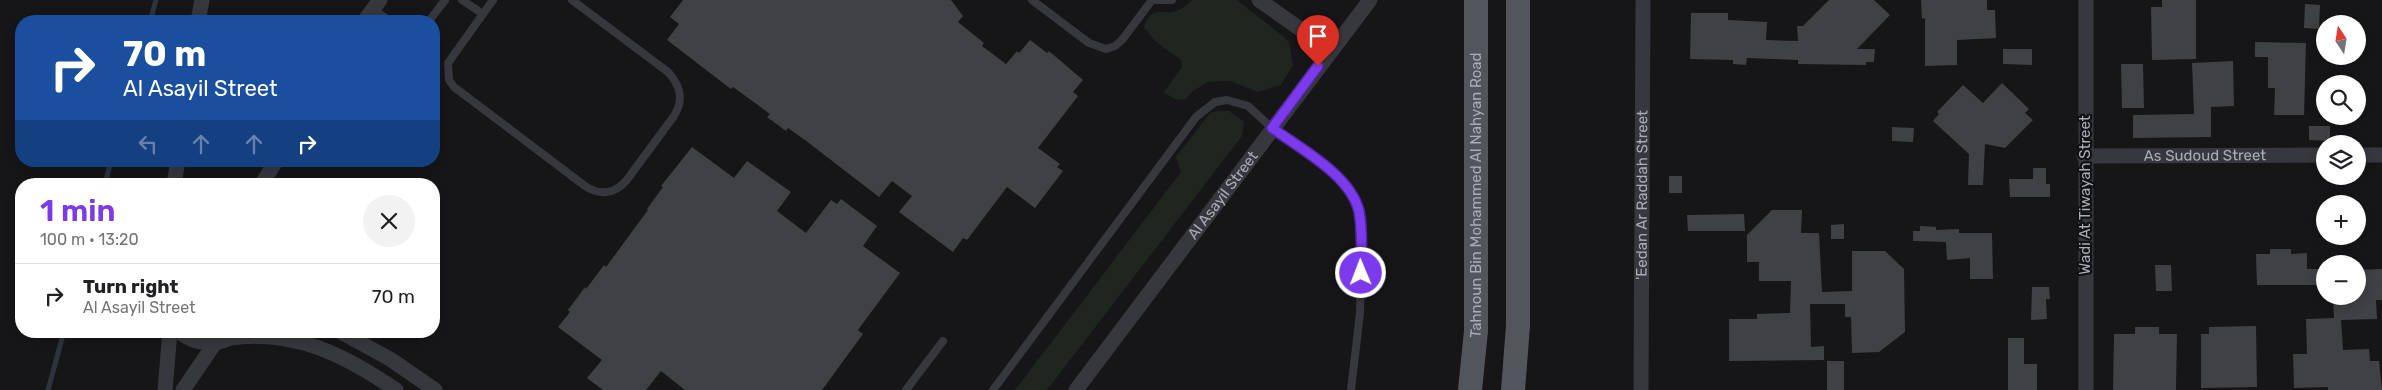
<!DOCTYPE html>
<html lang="en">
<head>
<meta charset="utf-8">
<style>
  :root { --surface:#fff; --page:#f2f2f2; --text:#202124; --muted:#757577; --line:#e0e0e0; --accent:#7c3aed }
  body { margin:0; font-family:Rubik,sans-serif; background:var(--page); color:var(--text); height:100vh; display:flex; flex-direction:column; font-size:19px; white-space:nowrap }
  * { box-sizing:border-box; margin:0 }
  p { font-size:16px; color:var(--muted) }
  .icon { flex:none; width:28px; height:28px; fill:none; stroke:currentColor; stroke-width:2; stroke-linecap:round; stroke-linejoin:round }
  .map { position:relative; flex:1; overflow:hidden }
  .side { position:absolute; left:15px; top:178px; width:425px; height:160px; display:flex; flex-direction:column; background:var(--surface); border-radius:20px; box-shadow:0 2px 12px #0003 }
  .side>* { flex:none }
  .hud { position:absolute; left:15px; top:15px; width:425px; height:152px; border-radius:20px; box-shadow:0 2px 12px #0003; background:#1a4fa0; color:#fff; overflow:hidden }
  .needle { width:32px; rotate:348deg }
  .fabs { position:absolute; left:2316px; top:15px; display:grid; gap:10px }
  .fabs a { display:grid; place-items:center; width:50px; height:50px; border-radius:50%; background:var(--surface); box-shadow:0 2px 12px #0003; font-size:25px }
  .pin { position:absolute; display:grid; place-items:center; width:42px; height:42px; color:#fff; margin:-51px -21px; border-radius:50% 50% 50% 0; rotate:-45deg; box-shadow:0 0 5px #0007 }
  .pin .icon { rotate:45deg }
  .me { position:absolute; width:55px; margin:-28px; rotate:359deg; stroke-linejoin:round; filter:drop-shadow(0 0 4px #0008) }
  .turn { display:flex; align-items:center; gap:18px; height:105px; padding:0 25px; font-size:22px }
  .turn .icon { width:65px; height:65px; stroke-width:2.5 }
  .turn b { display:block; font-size:35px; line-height:42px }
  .lanes { display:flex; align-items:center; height:48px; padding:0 25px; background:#0003; justify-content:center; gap:25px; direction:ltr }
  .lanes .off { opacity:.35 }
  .round { display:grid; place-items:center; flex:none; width:52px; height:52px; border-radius:26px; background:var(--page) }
  .head { display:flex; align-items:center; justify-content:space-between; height:85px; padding:0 25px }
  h1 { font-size:30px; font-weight:600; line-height:38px; color:var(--accent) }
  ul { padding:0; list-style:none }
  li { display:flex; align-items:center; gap:15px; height:65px; padding:0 25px; border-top:1px solid var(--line) }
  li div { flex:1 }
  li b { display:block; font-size:19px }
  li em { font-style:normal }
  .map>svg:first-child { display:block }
  .green { fill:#1e261f }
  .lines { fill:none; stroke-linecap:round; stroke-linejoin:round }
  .stream { stroke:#2c353c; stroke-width:5 }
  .building { fill:#404145 }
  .lane { stroke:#37383d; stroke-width:8 }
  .street { stroke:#37383d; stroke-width:15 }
  .primary { stroke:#53555c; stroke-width:24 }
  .route-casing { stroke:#51269a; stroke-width:12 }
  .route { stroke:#7c3aed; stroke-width:9 }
  .labels { text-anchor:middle; stroke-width:4.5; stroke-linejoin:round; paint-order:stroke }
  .street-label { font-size:15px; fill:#a8adb8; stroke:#111113 }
</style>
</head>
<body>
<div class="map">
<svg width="2382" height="390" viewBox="0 0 2382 390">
  <rect width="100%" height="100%" fill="#161618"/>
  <!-- green -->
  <g class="green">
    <path d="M1192 0H1237L1284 37 1289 42 1293 65 1281 85 1258 92 1230 81 1208 82 1193 91 1185 100 1174 99 1164 92 1182 67 1181 60 1155 41 1144 27C1152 3 1163 17 1179 10 1184 8 1188 3 1192 0Z"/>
    <path d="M1218 111H1229L1244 122 1242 136 1047 390H1015L1181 172 1176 157 1210 113Z"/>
  </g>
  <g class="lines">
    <!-- stream -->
    <g class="stream">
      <path d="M150 21 156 0"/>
      <path d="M105 184 111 161"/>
      <path d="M48 390 64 331"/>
    </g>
  </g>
  <!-- building -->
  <g class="building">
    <path d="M683 0H951L963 16 958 22 984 43 982 46 1006 64 1017 51 1019 53 1030 40 1047 53 1049 51 1083 80 1073 92 1078 96 1038 148 1060 164 1057 167 1063 171 1035 208 1007 187 967 240 963 238 953 252 899 212 912 196 892 181 879 197 805 140 788 128 786 131 767 117 770 114 733 87 731 89 667 40 679 24 670 17Z"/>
    <path d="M1829 0H1874L1890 15 1857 49H1875L1874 62H1866V65L1798 64V60L1747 58 1746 65 1733 64V60L1690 59 1691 13H1728V20L1767 22 1766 40 1798 41 1797 26H1803Z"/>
    <path d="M1921 0H1987V10H1995L1996 38 1957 40V65L1925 66V18L1922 19Z"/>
    <path d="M2162 0H2196V59L2152 60 2151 7H2162Z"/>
    <path d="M2305 4 2320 5 2319 29 2304 28Z"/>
    <path d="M2255 42 2306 43 2304 115H2274L2275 88H2268V57H2255Z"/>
    <path d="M2003 49H2032V65L2003 64Z"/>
    <path d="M2233 61 2234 106 2211 107V137L2133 138V115L2194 114 2192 63Z"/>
    <path d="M2121 64H2143L2144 108H2122Z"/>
    <path d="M2002 83 2029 109 2025 113 2033 120 2005 148 1985 144 1983 185H1968L1969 154 1933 121 1939 114 1937 112 1963 85 1983 103Z"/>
    <path d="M2309 126H2330V141L2309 140Z"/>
    <path d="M1892 127 1914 128 1913 142 1892 141Z"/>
    <path d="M692 147 734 178 747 161 791 192 777 211 806 233 831 200 837 204 841 199 877 226 863 246 900 273 858 330 863 334 822 390H685L661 371 646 390H603L587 378 602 360 558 327 570 312 568 310 585 287 586 289 604 265 606 267 648 210 647 209 663 187 661 186Z"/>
    <path d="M2033 168H2046V184H2050V197H2010L2009 179H2033Z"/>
    <rect x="1669" y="176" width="13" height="17"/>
    <path d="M1772 210H1802L1801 233H1819L1822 292 1852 291V251H1885L1904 269 1905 332 1879 352 1852 353 1851 317H1845V304H1810L1811 347 1824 346V360L1729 361V319H1757V314L1790 313 1791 281H1759V262H1747V235Z"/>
    <path d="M1744 214 1745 231H1688L1687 215Z"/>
    <path d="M1844 224V239H1831V225Z"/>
    <path d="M1920 226 1936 227V230L1959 229V233H1992L1993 279H1970V258L1947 260 1946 242 1913 241V231H1920Z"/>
    <path d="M2270 249H2291V254L2307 253V269H2321L2322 285H2257L2256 254H2270Z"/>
    <path d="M2155 265H2171L2172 291H2156Z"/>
    <path d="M2382 269V300H2376L2377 319 2341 320 2343 350 2369 349 2370 361H2379L2382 390H2328V387L2294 388 2293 354H2307L2306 319 2334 318 2333 296H2358V270Z"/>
    <path d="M2032 287H2049L2050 299H2046L2047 319 2031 320Z"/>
    <path d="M2256 326 2257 387 2201 388V334H2209V327Z"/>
    <path d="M2135 327H2159V334H2177L2176 390H2113L2114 334H2135Z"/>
    <path d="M2008 338H2024V364H2037V390H2008Z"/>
    <rect x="1827" y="361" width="17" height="29"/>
  </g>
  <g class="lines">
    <!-- lane -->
    <g class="lane">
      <path d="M462 0 483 14"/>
      <path d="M493 0 448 63 449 80 454 87 585 186C600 196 614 194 626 181L674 116C684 100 681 86 668 72L572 0"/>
      <path d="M1032 0 1089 43 1106 49 1115 46 1122 40 1152 0"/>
      <path d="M1152 0H1172"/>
      <path d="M373 9 390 21"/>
      <path d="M429 21 445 0"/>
      <path d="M906 390 943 341"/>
      <path d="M993 390 1196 117 1215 102 1227 100 1248 106 1272 128 1336 174 1350 191 1356 201 1360 222 1361 273 1360 313 1351 390"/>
    </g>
    <!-- street -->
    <g class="street">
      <path d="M1259 0 1330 50"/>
      <path d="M2086 0V390"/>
      <path d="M198 21 202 0"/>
      <path d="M364 21 380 0"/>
      <path d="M2358 155H2382"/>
      <path id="s1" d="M2084 156 2325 155"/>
      <path d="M174 184 178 161"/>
      <path d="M262 184 276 161"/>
      <path d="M178 331C197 346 219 347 238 333"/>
      <path d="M339 331 390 359 435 390"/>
      <path d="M230 338C294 329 345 355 396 390"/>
      <path d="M165 390 170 331"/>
      <path d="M183 390 215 343"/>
      <path id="s2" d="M1076 390 1370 0"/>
      <path id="s3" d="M1641 390 1643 0"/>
    </g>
    <!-- primary -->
    <g class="primary">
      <path id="s4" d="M1470 390 1476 331V0"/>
      <path d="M1513 390 1518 326V0"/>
    </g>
  </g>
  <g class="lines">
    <defs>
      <path id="route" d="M1318 66 1272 128C1301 149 1350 175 1359 211 1363 231 1361 253 1361 273"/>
    </defs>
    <!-- route casing -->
    <use href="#route" class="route-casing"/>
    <!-- route -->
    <use href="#route" class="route"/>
  </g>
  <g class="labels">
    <!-- street labels -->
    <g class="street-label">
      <text dy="5" stroke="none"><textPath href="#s1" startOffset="121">As Sudoud Street</textPath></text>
      <text dy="5" stroke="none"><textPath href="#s2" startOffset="244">Al Asayil Street</textPath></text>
      <text dy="5" stroke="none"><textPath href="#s4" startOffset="195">Tahnoun Bin Mohammed Al Nahyan Road</textPath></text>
      <text dy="5" stroke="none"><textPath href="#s3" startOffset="195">'Eedan Ar Raddah Street</textPath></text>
      <text transform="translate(2085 195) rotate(-90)" y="5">Wadi At Tiwayah Street</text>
    </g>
  </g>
</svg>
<div class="fabs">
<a><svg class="needle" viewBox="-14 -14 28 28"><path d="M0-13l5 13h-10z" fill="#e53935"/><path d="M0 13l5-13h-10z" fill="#757577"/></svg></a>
<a><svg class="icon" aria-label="search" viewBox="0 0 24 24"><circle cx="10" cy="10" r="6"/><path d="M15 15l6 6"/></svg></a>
<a><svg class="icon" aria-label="layers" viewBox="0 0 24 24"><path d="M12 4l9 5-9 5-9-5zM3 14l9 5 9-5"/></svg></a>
<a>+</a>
<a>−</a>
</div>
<div class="pin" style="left:1318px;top:66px;background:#d93025"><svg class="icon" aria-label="arrive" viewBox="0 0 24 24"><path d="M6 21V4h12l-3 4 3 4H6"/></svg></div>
<svg class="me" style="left:1361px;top:273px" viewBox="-20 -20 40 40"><circle r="17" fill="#7c3aed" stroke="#fff" stroke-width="3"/><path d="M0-11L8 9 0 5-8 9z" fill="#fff"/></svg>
<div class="hud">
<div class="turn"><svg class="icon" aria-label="right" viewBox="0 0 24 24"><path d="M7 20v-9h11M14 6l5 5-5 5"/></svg><div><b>70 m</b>Al Asayil Street</div></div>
<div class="lanes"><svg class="icon off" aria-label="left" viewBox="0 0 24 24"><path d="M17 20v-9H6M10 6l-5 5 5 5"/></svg><svg class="icon off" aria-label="ahead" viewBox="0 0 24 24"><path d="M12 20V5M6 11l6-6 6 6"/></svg><svg class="icon off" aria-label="ahead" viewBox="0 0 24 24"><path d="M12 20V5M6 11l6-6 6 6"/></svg><svg class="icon" aria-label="right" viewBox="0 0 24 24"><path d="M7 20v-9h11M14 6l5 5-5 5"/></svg></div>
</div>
<section class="side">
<div class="head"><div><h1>1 min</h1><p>100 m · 13:20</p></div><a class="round"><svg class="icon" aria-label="close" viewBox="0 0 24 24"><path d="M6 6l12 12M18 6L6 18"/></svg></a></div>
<ul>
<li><svg class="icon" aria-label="right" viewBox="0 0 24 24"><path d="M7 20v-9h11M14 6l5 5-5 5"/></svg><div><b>Turn right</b><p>Al Asayil Street</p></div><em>70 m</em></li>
</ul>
</section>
</div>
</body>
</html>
